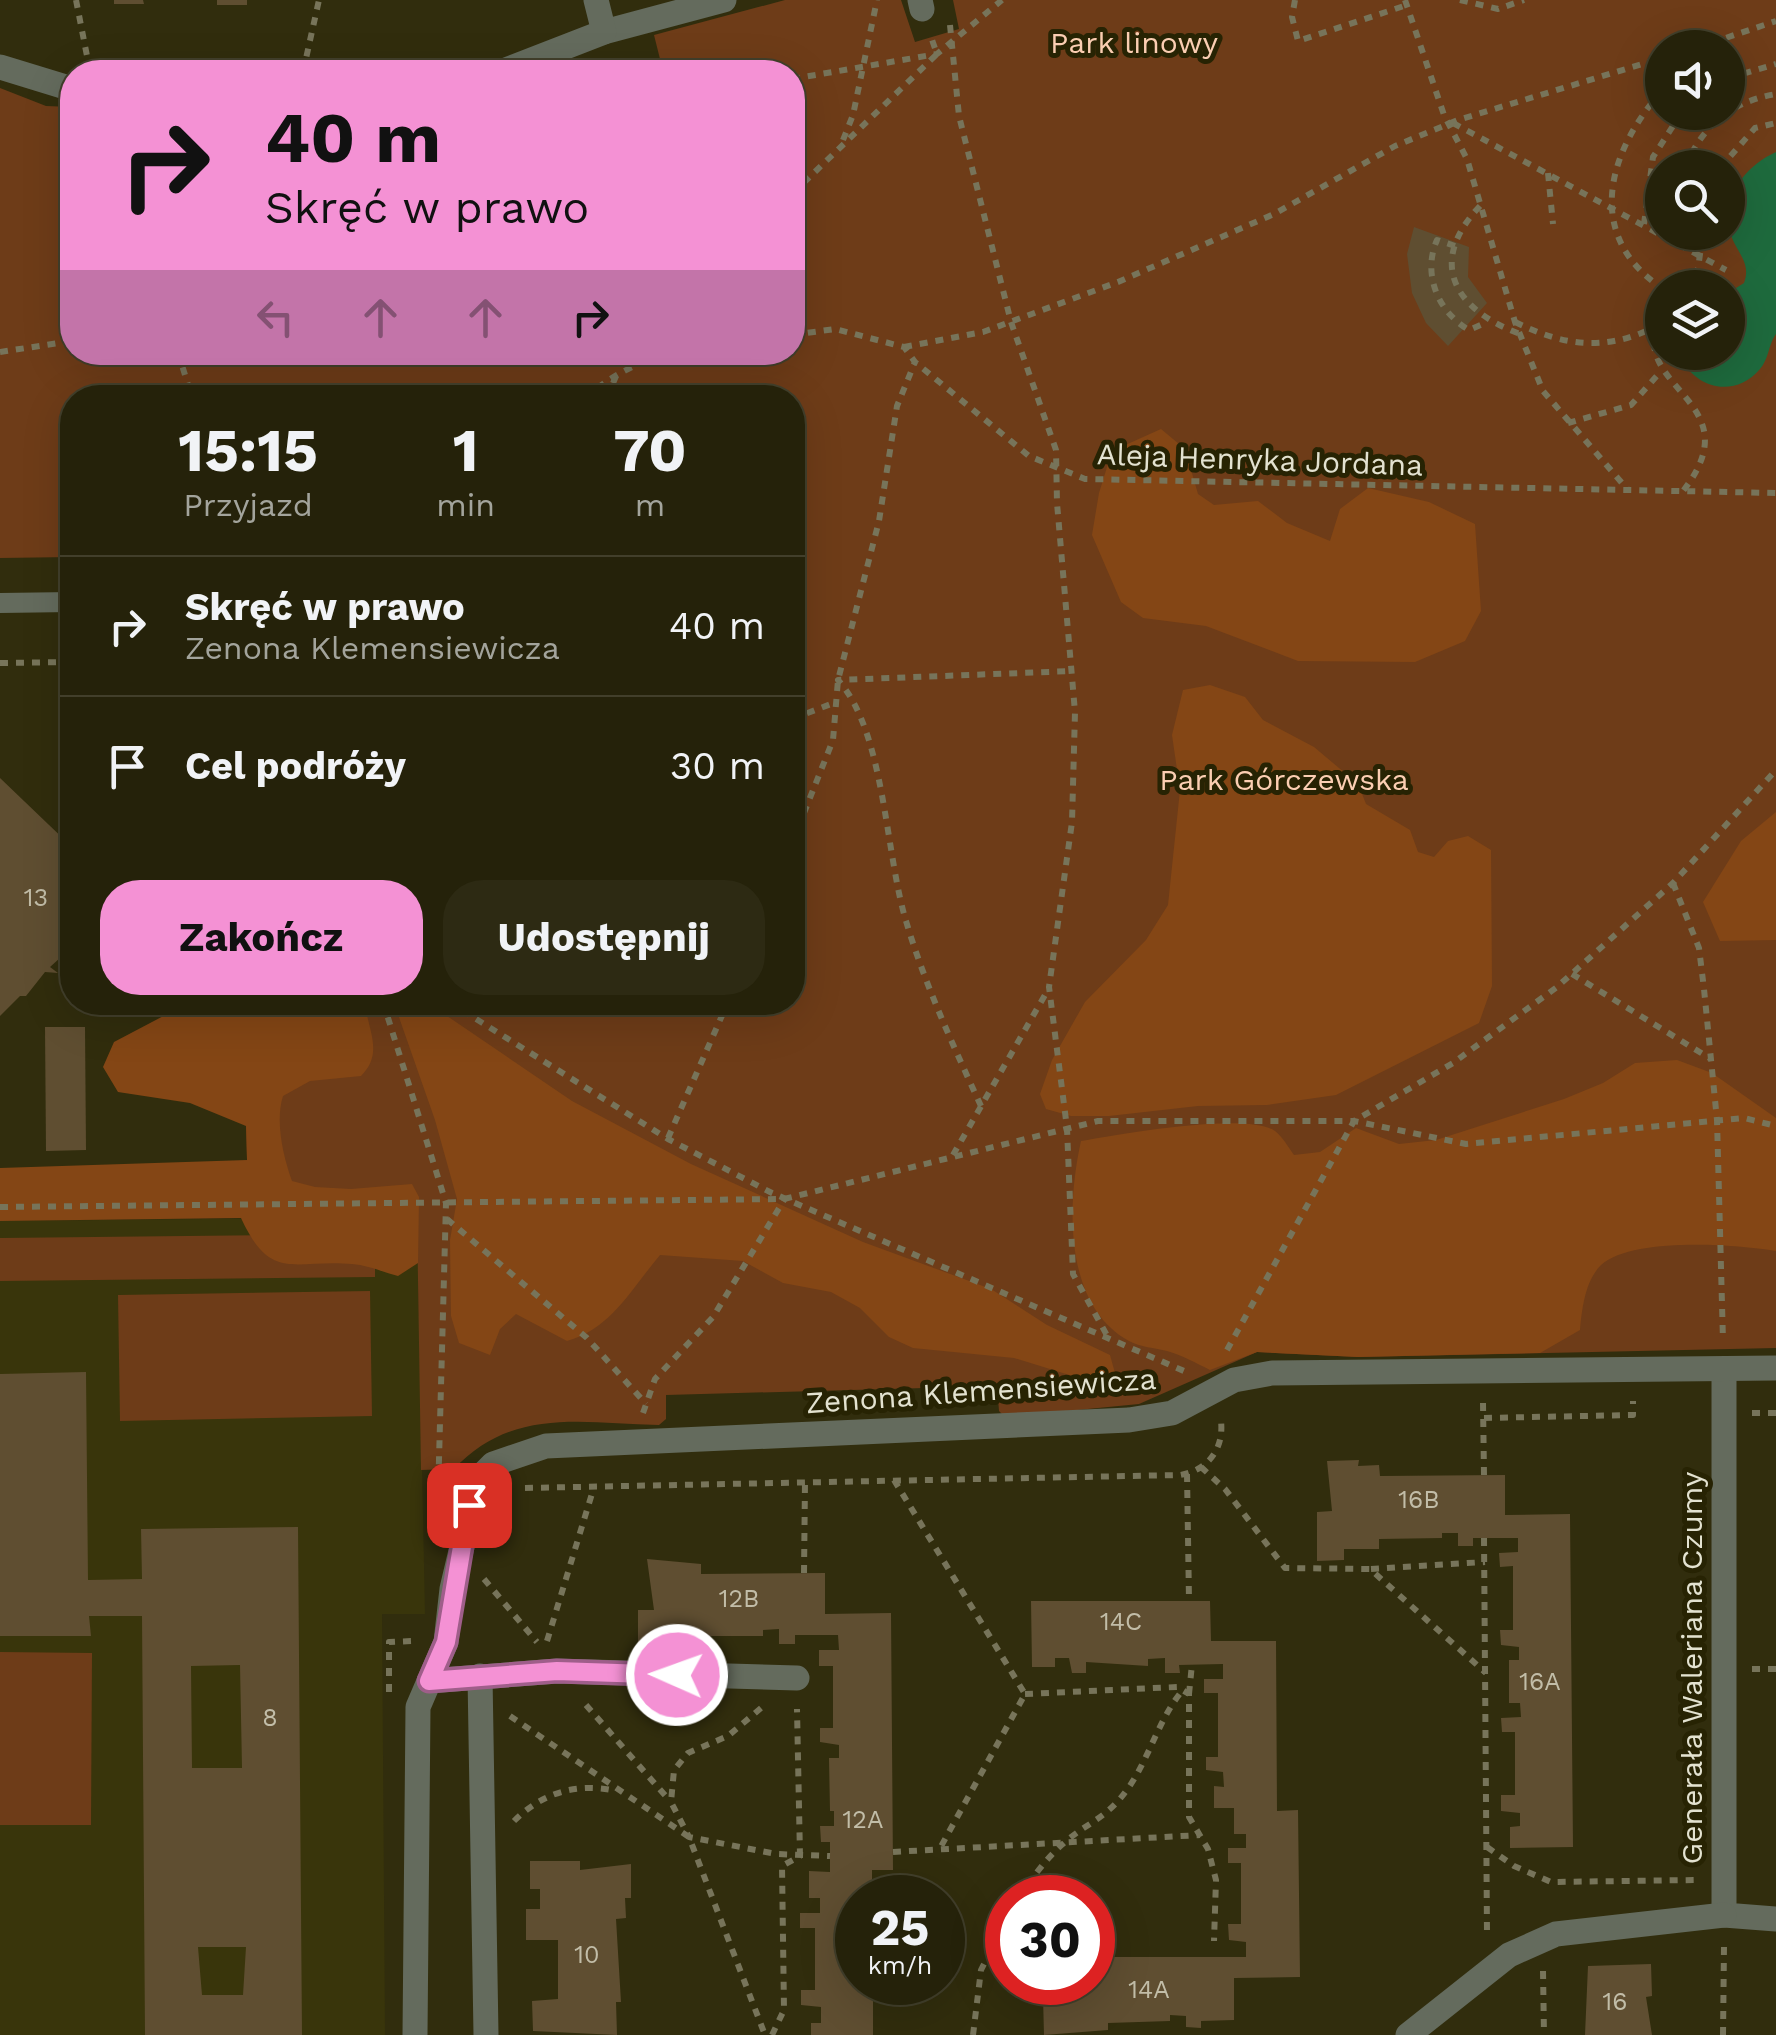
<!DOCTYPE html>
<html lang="pl">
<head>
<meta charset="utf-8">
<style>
  :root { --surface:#25220a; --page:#2d2a13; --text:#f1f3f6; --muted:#a3a49c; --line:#423f2b; --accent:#f491d4 }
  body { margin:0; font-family:"Work Sans",sans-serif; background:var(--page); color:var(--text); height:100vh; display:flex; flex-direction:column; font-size:38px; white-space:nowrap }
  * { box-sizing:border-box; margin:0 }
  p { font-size:32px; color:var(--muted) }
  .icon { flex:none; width:55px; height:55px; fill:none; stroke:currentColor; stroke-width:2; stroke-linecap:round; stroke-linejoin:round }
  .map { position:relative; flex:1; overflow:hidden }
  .drawer { position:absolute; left:60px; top:385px; width:745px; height:630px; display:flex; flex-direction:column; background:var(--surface); border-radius:40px; box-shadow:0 10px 40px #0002,0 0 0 2px var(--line) }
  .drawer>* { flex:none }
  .top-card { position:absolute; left:60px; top:60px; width:745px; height:305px; border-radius:40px; box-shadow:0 10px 40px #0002,0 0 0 2px var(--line); background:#f491d4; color:#111; overflow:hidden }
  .fabs { position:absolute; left:1645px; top:30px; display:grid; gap:20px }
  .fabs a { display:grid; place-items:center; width:100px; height:100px; border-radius:50%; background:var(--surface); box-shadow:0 10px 40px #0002,0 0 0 2px var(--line); font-size:50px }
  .speed { position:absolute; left:835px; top:1875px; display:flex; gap:20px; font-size:50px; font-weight:700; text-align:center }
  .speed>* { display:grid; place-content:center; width:130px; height:130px; border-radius:50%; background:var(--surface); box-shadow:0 10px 40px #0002,0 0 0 2px var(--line); line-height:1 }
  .speed small { font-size:25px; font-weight:400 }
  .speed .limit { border:15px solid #d22; background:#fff; color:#111 }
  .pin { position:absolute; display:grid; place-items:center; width:85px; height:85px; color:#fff; margin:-42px; border-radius:20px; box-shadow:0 5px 15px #0006 }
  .me { position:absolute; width:110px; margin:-55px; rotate:272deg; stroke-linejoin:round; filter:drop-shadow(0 0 8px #0008) }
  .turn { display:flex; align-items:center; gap:35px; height:210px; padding:0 40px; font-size:45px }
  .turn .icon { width:130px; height:130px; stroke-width:2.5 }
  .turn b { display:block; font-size:70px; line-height:85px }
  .lanes { display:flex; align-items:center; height:95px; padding:0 40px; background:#0003; justify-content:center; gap:50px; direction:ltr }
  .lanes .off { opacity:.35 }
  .eta { display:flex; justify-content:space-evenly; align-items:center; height:170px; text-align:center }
  .eta b { font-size:60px; font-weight:700; line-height:70px }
  .primary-button { display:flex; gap:20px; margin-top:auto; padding:20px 40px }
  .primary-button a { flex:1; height:115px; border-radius:40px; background:var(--accent); color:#111; font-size:40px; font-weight:700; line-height:115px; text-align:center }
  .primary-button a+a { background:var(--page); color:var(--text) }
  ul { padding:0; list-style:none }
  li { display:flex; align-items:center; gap:30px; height:140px; padding:0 40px; border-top:2px solid var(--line) }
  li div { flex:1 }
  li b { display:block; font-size:38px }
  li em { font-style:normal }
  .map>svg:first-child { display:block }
  .built { fill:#39350b }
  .green { fill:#6e3c18; fill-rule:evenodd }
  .forest { fill:#844615 }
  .water { fill:#1e6a3d }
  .building { fill:#5f4e31; fill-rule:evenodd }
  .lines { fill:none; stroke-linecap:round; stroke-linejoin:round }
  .path { stroke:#77745a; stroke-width:6; stroke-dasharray:8 8; stroke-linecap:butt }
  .service { stroke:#646b5d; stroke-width:20 }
  .minor { stroke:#646b5d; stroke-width:25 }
  .route-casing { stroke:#9f5e8a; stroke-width:25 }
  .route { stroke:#f491d4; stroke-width:18 }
  .labels { text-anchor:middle; stroke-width:10; stroke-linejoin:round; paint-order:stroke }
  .number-label { font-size:25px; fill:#c2bda8 }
  .park-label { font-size:30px; fill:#fbceb2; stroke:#272303 }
  .street-label { font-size:30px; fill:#e3e2d0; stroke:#272303 }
</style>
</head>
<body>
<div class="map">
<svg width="1776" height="2035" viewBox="0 0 1776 2035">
  <rect width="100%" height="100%" fill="#312d0d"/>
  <!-- built -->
  <path class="built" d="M417 1217 425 1614H382L385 2035H0V1221Z"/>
  <!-- green -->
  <g class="green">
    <path d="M785 0H901L915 42 959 29 953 0H1776V1348L1358 1357 1257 1352 1139 1404 1005 1417 999 1411 997 1386 666 1395V1419L659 1425C581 1423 512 1407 454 1469L421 1470 417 1217 241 1218 247 1160 244 1003 792 1002V398H72V557L0 558V88L46 106 72 107V352H792V72H623L660 59 654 35ZM1662 48H1728V112H1662ZM1662 168H1728V232H1662ZM1662 288H1728V352H1662Z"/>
    <path d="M375 1234V1277L0 1281V1238Z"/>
    <path d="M370 1291 372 1416 120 1421 118 1295Z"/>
    <path d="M0 1652 92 1653 91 1825H0Z"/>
  </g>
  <!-- forest -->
  <g class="forest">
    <path d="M1161 429 1185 449 1198 494 1214 505 1258 501 1287 523 1330 541 1340 509 1368 488 1429 502 1475 524 1481 611 1465 641 1415 662 1298 661 1206 626 1143 618 1121 602 1092 535 1099 493 1112 451Z"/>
    <path d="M1210 685 1245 697 1263 720 1314 747 1358 784 1366 804 1410 830 1418 852 1434 857 1448 841 1468 836 1491 850 1492 986 1479 1023 1336 1095 1267 1105 1198 1106 1109 1116H1071L1046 1109 1040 1094 1052 1060 1085 1002 1146 940 1168 905 1180 790 1172 735 1183 690Z"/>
    <path d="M1776 812V940L1720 941 1703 902 1741 841Z"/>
    <path d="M190 1002 365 1003C368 1031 384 1053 361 1076L310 1081 283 1096C275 1121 283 1156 292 1181L315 1187 351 1189 412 1184 419 1197 418 1263 398 1276C383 1272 367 1265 352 1264 293 1259 271 1283 241 1218L0 1221V1168L247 1160 246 1126 190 1103 118 1092 103 1067 114 1042Z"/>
    <path d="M394 1003H428L572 1101 691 1164 863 1242 991 1289 1047 1325 1110 1355 1115 1373 1079 1378 1014 1358 913 1348 889 1337 860 1308 831 1292 783 1283 743 1261 660 1255C632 1288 611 1329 567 1341L516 1314 500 1329 490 1355 459 1343 451 1316 450 1240 457 1199 435 1120Z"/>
    <path d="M1677 1060 1712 1073 1776 1118V1251C1735 1244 1632 1237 1601 1265 1585 1281 1582 1309 1580 1330L1540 1353 1358 1357 1257 1352 1210 1370C1196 1363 1182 1355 1167 1351 1155 1348 1140 1347 1129 1341 1063 1305 1067 1203 1081 1141 1116 1135 1247 1111 1275 1131 1282 1136 1289 1148 1294 1155L1320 1152 1356 1128 1399 1144 1436 1140 1564 1099 1603 1083 1635 1063Z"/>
  </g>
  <!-- water -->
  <path class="water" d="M1776 152V334C1768 345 1769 359 1760 369 1734 400 1692 388 1679 353L1728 352V293L1744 283C1751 264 1739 255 1732 238 1719 200 1743 167 1776 152Z"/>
  <!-- building -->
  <g class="building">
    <path d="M114 0H143L144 4H114Z"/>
    <rect x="217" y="0" width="30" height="5"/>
    <path d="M1414 227 1469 247 1468 277 1487 303 1448 346 1426 323 1412 293 1407 254Z"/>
    <path d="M0 778 72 847V947L50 967 58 973 45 972 26 996H20L0 1016Z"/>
    <path d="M45 1027H85L86 1150 46 1151Z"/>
    <path d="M86 1372 88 1580 142 1579 141 1529 298 1527 302 2035H145L142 1616H89L91 1636H0V1374ZM240 1665 242 1768H192L191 1666ZM198 1947H246L243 1995H202Z"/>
    <path d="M1359 1460 1358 1466 1379 1465 1380 1476 1505 1475V1515L1570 1514 1573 1847 1510 1848V1827L1520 1826V1813L1501 1811V1795H1515V1732H1502L1501 1718 1521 1717 1520 1703H1509V1660H1519V1647L1501 1645 1500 1630H1513V1566L1500 1567 1499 1553 1518 1552V1538H1473V1546H1458V1533H1442V1538L1379 1539V1549H1344V1560L1317 1561V1512L1332 1511 1327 1461Z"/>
    <path d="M647 1559 701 1564V1574L825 1573V1614L891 1613 893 1870H872V1898H858V1982H873V2035H811V2023H821V2007L801 2005V1990H815V1928H800V1913H820V1898H809V1871L830 1872V1842H821L820 1826H834V1811H830L829 1758H839V1745L820 1742V1728H833V1666H819V1650H839L838 1635H795V1644H779V1629L763 1630V1636H701V1646L665 1647 666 1657H638V1610H654Z"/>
    <path d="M1031 1601H1210L1211 1641H1276L1277 1811 1298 1810 1300 1977 1234 1978V2020L1201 2021V2028L1186 2027V2016L1170 2015V2021L1108 2023V2030L1044 2035 1043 1997 1064 1996 1063 1982H1092V1947L1110 1946 1111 1957H1246V1942L1229 1940 1228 1924H1241V1863H1228V1848H1246V1834H1234V1808H1214V1786L1224 1787 1223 1772 1206 1770V1757H1218V1693H1204V1679H1223V1664L1179 1665 1180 1673H1165V1658L1148 1659V1666L1086 1662V1673H1072L1069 1658H1055V1667H1032Z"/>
    <path d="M530 1861H580V1870L631 1864V1898H625L626 1918 616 1919 621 2002H616L617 2035 533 2031 532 2001 558 1999V1940H526V1909H540V1889H530Z"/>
    <path d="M1651 1964 1652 1996 1646 1997 1652 2035H1585L1588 1966Z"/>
  </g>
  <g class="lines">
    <!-- path -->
    <g class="path">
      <path d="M76 0 88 61"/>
      <path d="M1295 0 1292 17 1298 41 1407 5"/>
      <path d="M1405 0 1444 115 1467 159 1515 322 1543 391 1628 490"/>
      <path d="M1460 0 1498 9 1524 0"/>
      <path d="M950 25 959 116 1011 322 1056 450 1057 503 1075 712 1072 822 1049 987 1067 1128 1073 1274 1109 1339"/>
      <path d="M1696 48 1776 21"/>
      <path d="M303 72 319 0"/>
      <path d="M1728 78 1776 64"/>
      <path d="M792 79 937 54 1002 0"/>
      <path d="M1662 91C1607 152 1584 236 1662 288"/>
      <path d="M1453 123 1726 270"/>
      <path d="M843 140 853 115 877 0"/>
      <path d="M1685 168C1702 126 1730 102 1776 94"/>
      <path d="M1720 168 1755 128 1776 123"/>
      <path d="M1548 173 1553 224"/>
      <path d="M792 194 937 54 930 34"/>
      <path d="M1480 206C1426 263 1455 310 1520 334"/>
      <path d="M1644 224 1653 157 1682 112"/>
      <path d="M1455 246 1437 240C1422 274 1438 312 1469 330L1487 322"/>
      <path d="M1684 288 1698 269 1703 232"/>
      <path d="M1662 312C1620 389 1756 398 1683 491"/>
      <path d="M1515 322C1564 346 1604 352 1655 327"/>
      <path d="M792 335 835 329 904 347 915 362 1029 456 1085 479 1776 493"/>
      <path d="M904 347 983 332 1118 282 1274 214 1395 146 1458 120 1662 58"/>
      <path d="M0 352 72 341"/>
      <path d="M178 352 192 398"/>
      <path d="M585 398C617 371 642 360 683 352"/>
      <path d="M607 398 616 376"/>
      <path d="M1568 423 1631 405 1661 371"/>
      <path d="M0 663 72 662"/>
      <path d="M792 719 836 702"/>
      <path d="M792 843 833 740 838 680 879 521 897 406 915 362"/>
      <path d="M1673 883 1699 948 1704 989 1717 1120 1723 1341"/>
      <path d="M1572 974 1711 1059"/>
      <path d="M383 1002 446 1203 438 1496"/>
      <path d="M449 1002 668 1139 772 1193 1184 1371"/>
      <path d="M981 1106C953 1045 925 985 906 921 885 852 885 732 838 680L1073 671"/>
      <path d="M668 1138 728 1002"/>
      <path d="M953 1155 1049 988"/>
      <path d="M0 1207 784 1199 1098 1121H1354L1466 1144 1744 1118 1776 1126"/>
      <path d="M447 1219 587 1338 646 1404"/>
      <path d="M1227 1350 1354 1121 1453 1063 1557 987 1673 883 1776 770"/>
      <path d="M1483 1403 1484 1475"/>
      <path d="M643 1413 655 1379 713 1317 784 1200"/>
      <path d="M1752 1413H1776"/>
      <path d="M1484 1418 1633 1415V1401"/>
      <path d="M1201 1467 1225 1489 1285 1568 1370 1569 1486 1673"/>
      <path d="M1187 1474 1189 1600"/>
      <path d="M894 1480 1025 1694 939 1850"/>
      <path d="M525 1488 1180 1475C1209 1470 1224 1448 1221 1421"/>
      <path d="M1484 1538 1487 1932"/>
      <path d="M1371 1569 1485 1562"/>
      <path d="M804 1573 805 1482"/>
      <path d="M484 1579 537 1642"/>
      <path d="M547 1641 594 1487"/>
      <path d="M1752 1669H1776"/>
      <path d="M389 1692V1642L412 1641"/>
      <path d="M1025 1694 1177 1687 1189 1694V1817L1208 1849 1216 1880 1214 1941"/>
      <path d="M1189 1694 1192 1664"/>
      <path d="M586 1705 670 1801"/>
      <path d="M761 1708 728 1736 688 1753 674 1770 671 1802 689 1837 776 1854 830 1856"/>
      <path d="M510 1716 689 1837 765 2035"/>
      <path d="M514 1821C542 1793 577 1782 616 1791"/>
      <path d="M1487 1847 1514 1866 1551 1882 1696 1880"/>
      <path d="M893 1852 1200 1835"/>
      <path d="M1018 1898C1031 1880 1047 1857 1064 1843 1089 1821 1107 1819 1129 1787 1150 1756 1159 1719 1182 1691"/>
      <path d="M1543 1971 1544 2035"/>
      <path d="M772 2035 784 2010 782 1866 800 1856 797 1709"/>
      <path d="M973 2035 981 1970 1008 1917"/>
      <path d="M1723 2035 1724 1946"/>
    </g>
    <!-- service -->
    <path class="service" d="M0 603 72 602"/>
    <!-- minor -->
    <g class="minor">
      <path d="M920 0 922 9"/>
      <path d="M604 32 724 0"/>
      <path d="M0 67 72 89"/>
      <path d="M501 72 604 32 596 0"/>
      <path d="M1724 1369V1915L1776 1919"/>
      <path d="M480 1676 486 2035"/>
      <path d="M429 1681 557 1671 797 1678"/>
      <path d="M415 2035 418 1707 446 1642 452 1589 478 1479 493 1464 546 1446 1129 1420 1172 1413 1234 1380 1272 1373 1776 1368"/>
      <path d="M1408 2035 1509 1955 1556 1934 1724 1915"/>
    </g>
  </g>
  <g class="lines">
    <defs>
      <path id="route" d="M469 1505 446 1642 429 1681 557 1671 677 1675"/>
    </defs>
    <!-- route casing -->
    <use href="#route" class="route-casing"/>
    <!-- route -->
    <use href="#route" class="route"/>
  </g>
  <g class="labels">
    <!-- number labels -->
    <g class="number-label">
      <text x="36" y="906">13</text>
      <text x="1419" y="1508">16B</text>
      <text x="739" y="1607">12B</text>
      <text x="1121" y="1630">14C</text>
      <text x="1540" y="1690">16A</text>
      <text x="270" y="1726">8</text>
      <text x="863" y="1828">12A</text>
      <text x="587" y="1963">10</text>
      <text x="1149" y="1998">14A</text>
      <text x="1615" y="2010">16</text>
    </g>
    <!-- park labels -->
    <g class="park-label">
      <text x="1134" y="53">Park linowy</text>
      <text x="1284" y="790">Park Górczewska</text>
    </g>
    <!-- street labels -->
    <g class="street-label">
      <text transform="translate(1260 460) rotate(2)" y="10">Aleja Henryka Jordana</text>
      <text transform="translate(981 1391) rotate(-4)" y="10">Zenona Klemensiewicza</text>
      <text transform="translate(1692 1668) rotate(-90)" y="10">Generała Waleriana Czumy</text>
    </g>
  </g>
</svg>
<div class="fabs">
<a><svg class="icon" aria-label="sound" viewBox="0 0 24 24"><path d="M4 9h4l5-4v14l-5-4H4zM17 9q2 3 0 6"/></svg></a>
<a><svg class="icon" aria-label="search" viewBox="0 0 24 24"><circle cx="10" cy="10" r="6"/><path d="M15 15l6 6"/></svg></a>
<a><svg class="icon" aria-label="layers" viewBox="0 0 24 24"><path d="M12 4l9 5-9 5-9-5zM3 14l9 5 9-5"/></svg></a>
</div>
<div class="speed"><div>25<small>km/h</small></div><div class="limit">30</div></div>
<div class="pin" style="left:469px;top:1505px;background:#d93025"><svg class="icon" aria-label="arrive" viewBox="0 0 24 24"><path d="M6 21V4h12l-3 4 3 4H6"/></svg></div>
<svg class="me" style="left:677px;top:1675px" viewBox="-20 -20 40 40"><circle r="17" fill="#f491d4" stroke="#fff" stroke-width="3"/><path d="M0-11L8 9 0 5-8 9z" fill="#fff"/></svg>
<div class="top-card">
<div class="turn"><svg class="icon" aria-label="right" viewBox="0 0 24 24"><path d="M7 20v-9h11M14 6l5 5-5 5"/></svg><div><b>40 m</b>Skręć w prawo</div></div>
<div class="lanes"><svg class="icon off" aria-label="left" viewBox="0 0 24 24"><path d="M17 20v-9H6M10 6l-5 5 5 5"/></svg><svg class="icon off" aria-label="ahead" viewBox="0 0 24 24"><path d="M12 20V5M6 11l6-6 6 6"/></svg><svg class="icon off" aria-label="ahead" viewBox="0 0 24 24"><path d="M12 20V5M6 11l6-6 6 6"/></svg><svg class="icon" aria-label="right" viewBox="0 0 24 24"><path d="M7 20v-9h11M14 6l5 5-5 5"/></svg></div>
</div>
<section class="drawer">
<div class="eta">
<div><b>15:15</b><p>Przyjazd</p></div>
<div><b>1</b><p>min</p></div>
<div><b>70</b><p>m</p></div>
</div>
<ul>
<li><svg class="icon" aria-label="right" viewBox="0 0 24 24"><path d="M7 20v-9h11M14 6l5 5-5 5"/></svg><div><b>Skręć w prawo</b><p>Zenona Klemensiewicza</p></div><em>40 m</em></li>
<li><svg class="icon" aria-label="arrive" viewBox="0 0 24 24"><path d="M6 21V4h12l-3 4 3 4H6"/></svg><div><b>Cel podróży</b></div><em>30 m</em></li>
</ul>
<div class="primary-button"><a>Zakończ</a><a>Udostępnij</a></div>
</section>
</div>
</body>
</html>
